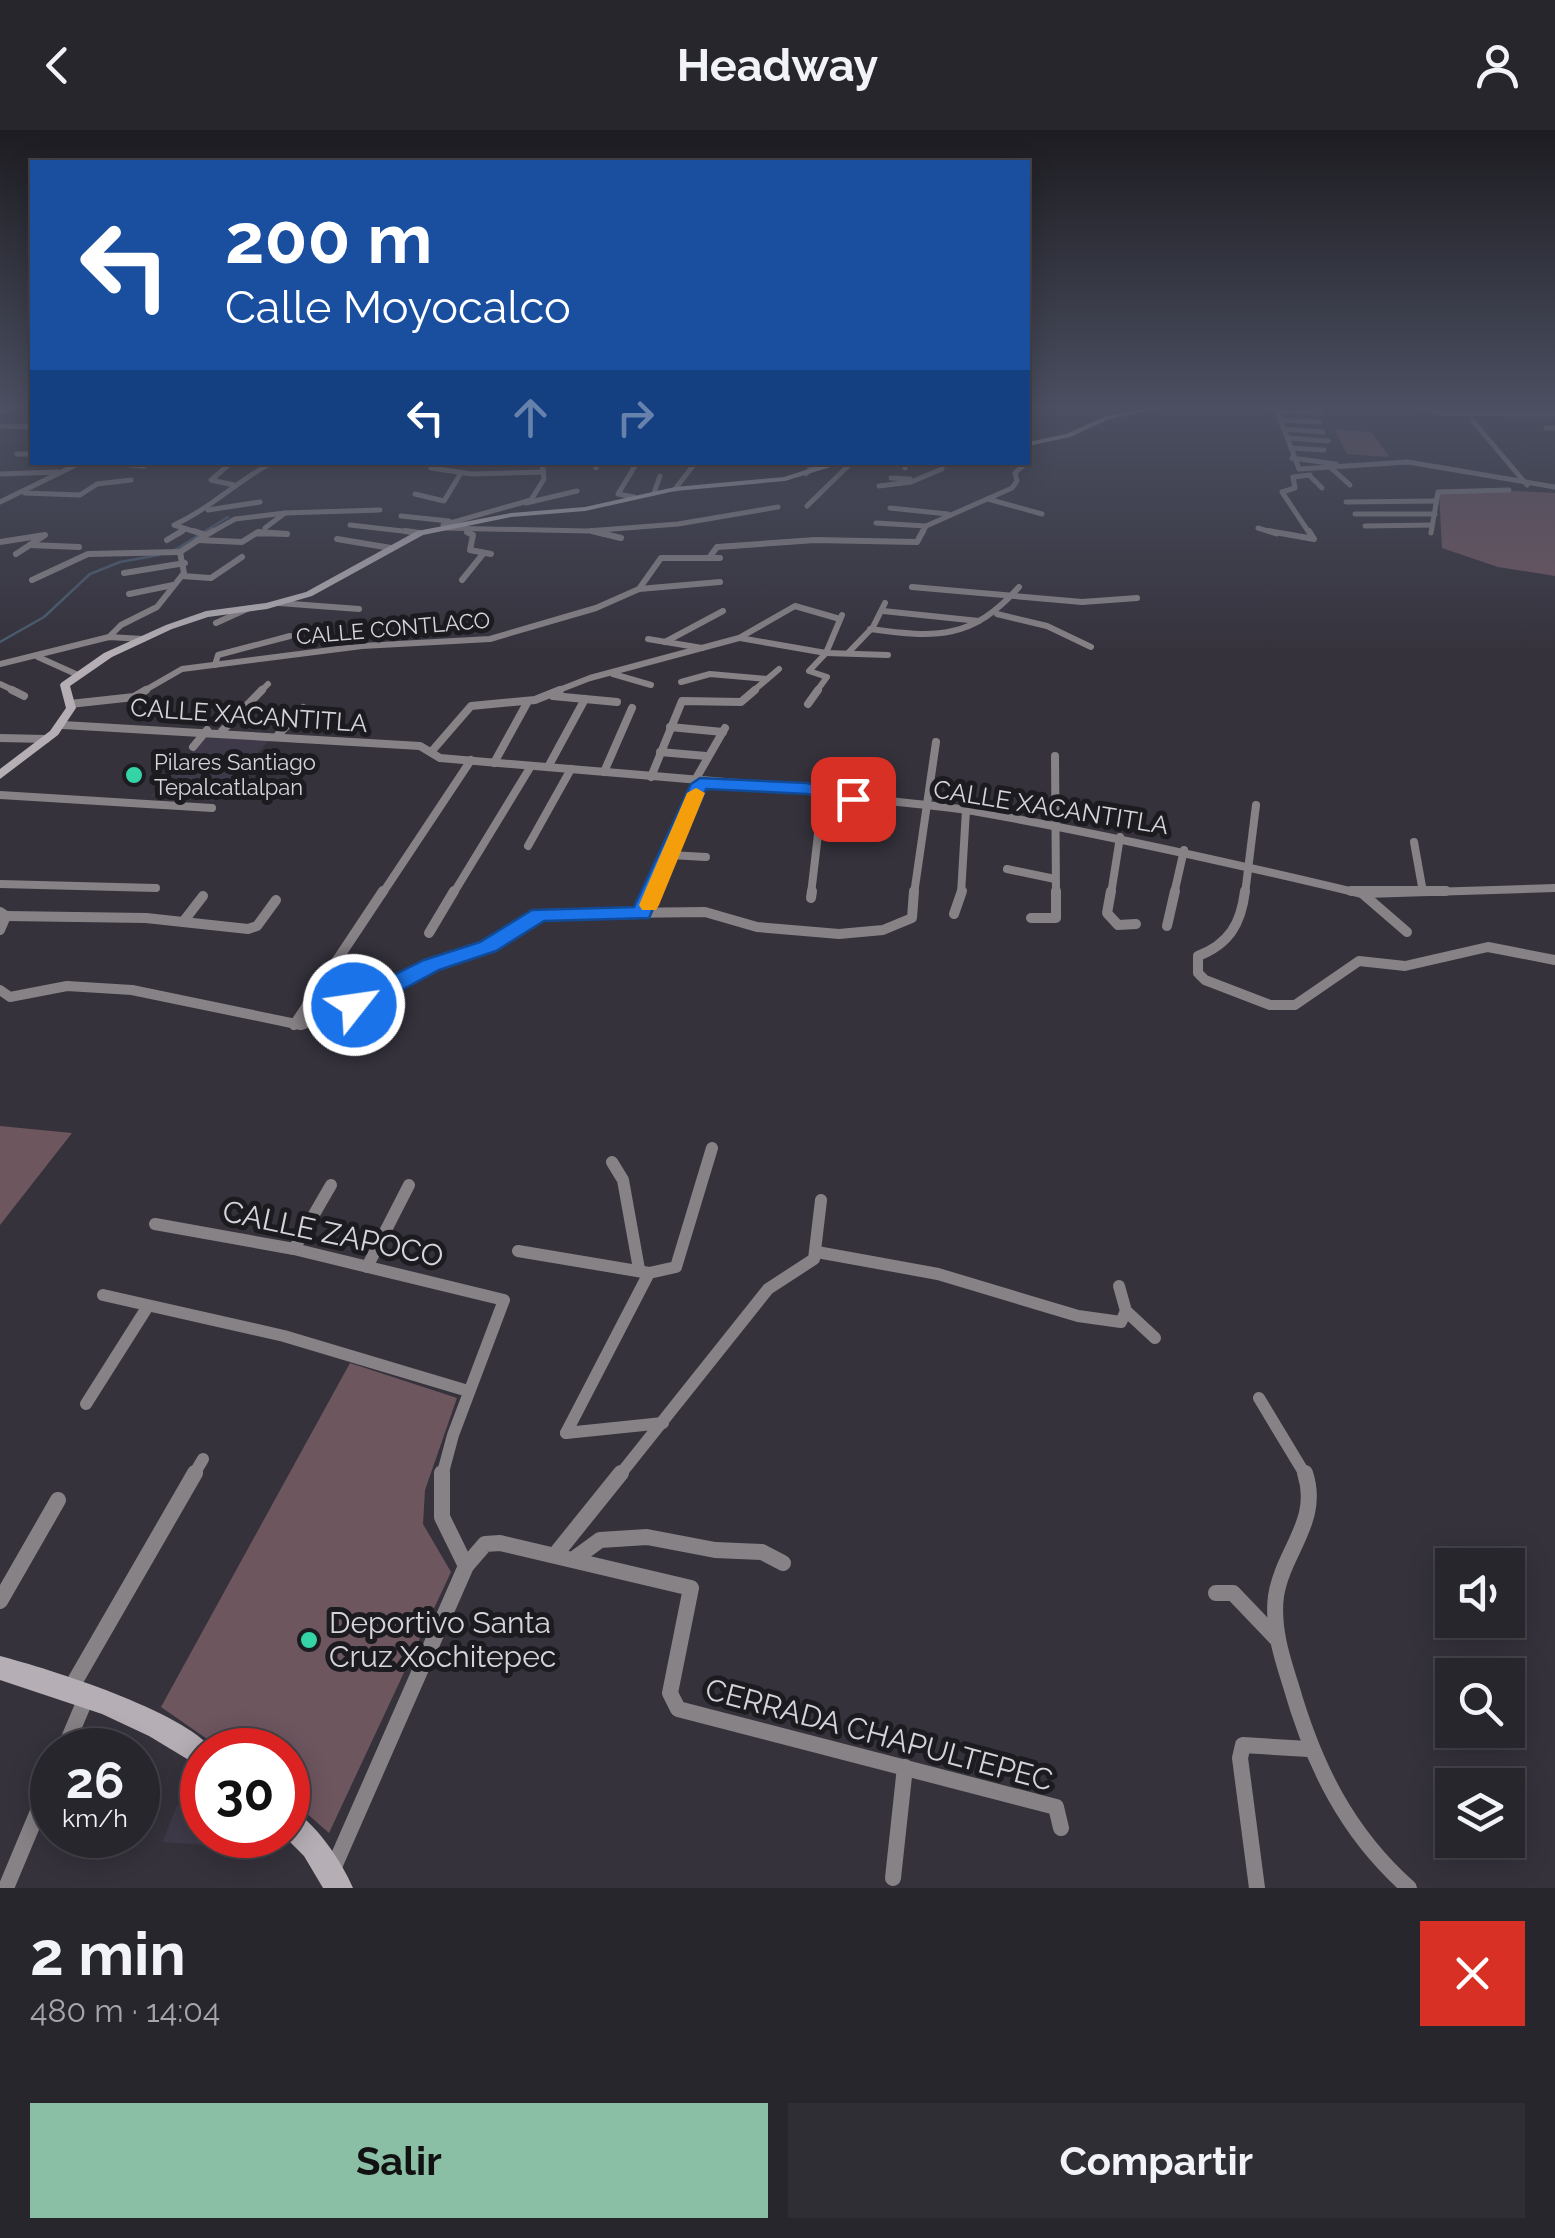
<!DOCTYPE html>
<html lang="es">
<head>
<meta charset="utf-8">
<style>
  :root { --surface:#28262d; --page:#302e35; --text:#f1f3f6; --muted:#a5a5aa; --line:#444349; --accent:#8abfa5 }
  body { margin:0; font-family:Raleway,sans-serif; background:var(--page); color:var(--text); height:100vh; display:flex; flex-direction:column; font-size:38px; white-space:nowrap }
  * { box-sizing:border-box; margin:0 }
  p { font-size:32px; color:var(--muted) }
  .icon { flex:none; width:55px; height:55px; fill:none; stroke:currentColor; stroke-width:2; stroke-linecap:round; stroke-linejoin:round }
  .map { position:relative; height:1758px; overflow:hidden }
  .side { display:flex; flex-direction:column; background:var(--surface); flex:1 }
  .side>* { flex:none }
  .guide { position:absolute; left:30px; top:30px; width:1000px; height:305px; border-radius:0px; box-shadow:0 5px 25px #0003,0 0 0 2px var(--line); background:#1a4fa0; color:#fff; overflow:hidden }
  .fabs { position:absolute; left:1435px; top:1418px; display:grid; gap:20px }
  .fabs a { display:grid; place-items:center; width:90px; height:90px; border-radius:0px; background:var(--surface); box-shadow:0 5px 25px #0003,0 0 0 2px var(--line); font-size:50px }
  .speed { position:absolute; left:30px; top:1598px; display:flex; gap:20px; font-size:50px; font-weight:700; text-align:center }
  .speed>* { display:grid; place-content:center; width:130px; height:130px; border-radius:50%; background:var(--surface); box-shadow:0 5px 25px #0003,0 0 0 2px var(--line); line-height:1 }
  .speed small { font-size:25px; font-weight:400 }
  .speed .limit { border:15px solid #d22; background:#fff; color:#111 }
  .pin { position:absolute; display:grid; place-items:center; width:85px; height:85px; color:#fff; margin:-42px; border-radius:20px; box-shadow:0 5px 15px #0006 }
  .me { position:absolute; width:110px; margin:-55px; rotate:60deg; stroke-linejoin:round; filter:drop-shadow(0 0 8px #0008) }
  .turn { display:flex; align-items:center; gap:35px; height:210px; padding:0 30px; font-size:45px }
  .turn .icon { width:130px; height:130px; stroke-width:2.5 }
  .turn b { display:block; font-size:70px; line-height:85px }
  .lanes { display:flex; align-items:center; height:95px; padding:0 30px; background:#0003; justify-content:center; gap:50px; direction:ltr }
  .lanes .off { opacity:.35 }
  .round { display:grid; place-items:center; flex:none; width:105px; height:105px; border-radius:0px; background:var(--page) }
  .overview { display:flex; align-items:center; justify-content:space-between; height:170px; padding:0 30px }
  h1 { font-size:60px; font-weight:700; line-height:75px }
  .cta { display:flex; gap:20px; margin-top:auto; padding:20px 30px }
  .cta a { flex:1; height:115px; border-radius:0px; background:var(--accent); color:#111; font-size:40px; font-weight:700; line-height:115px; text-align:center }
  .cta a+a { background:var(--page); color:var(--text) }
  header { display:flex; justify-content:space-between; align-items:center; height:130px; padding:0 30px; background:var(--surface); font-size:45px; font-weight:700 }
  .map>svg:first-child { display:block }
  .built { fill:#3f3a49 }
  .green { fill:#6e565f }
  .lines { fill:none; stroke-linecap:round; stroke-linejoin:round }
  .stream { stroke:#495b6d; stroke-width:2.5 }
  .street-far5 { stroke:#878286; stroke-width:5 }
  .street-far4 { stroke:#878286; stroke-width:6 }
  .street-far3 { stroke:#878286; stroke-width:8 }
  .street-far2 { stroke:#878286; stroke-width:10 }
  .street-far1 { stroke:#878286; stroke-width:12 }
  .street { stroke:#878286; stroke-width:16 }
  .secondary { fill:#b5afb5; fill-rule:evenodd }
  .route { fill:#1a73e8; stroke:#114b97; stroke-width:2.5 }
  .slow { fill:#f59e0b }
  .poi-dot { fill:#35d4a7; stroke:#1c1b1f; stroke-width:4 }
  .labels { text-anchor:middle; stroke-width:10; stroke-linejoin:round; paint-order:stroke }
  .far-street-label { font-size:22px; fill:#d6d4da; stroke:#1c1b1f }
  .far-poi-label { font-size:22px; fill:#d6d4da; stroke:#1c1b1f; text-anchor:start }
  .street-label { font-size:25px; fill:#d6d4da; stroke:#1c1b1f }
  .near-street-label { font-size:30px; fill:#d6d4da; stroke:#1c1b1f }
  .near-poi-label { font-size:30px; fill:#d6d4da; stroke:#1c1b1f; text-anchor:start }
</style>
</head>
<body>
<header><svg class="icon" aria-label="back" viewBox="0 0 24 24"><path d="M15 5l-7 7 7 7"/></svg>Headway<svg class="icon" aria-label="person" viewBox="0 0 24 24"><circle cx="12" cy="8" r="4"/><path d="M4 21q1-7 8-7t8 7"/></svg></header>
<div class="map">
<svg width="1555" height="1758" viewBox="0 0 1555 1758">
  <rect width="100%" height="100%" fill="#35323c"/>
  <!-- built -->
  <g class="built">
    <path d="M209 604 273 606 214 671 151 666Z"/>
    <path d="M177 1675 202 1679V1705H223L220 1716 163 1712Z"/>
  </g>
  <!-- green -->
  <g class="green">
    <path d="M1334 299 1371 302 1390 327 1347 324Z"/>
    <path d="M1500 360 1555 363V446L1498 437 1442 418 1439 362Z"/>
    <path d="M0 996 72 1003 0 1095Z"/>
    <path d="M350 1233 457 1268 425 1360 423 1394 451 1442 329 1703 288 1667V1620H223L161 1577Z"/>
  </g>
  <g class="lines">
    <!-- stream -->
    <g class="stream">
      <path d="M173 421 228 387"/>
      <path d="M0 512 44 487 90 444 120 432 159 425"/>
    </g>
    <!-- street-far5 -->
    <g class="street-far5">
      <path d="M1276 278 1299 339 1408 332 1555 357"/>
      <path d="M1423 278 1437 283 1555 284"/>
      <path d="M1277 281 1321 283"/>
      <path d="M0 282 10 278"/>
      <path d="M1281 290 1320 292"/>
      <path d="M1473 291 1527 355"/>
      <path d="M0 296 32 297"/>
      <path d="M1546 298H1555"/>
      <path d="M1284 299 1323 302"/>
      <path d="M1288 308 1328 311"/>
      <path d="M1291 318 1324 320"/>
      <path d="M17 324H32"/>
      <path d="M1292 328 1336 334"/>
      <path d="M96 332 144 336"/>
      <path d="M232 332 211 350 234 355"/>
      <path d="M904 332 905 338"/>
      <path d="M723 333 760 334"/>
      <path d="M1330 337 1350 355"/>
      <path d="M431 338 472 344 544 342"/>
      <path d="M596 338 598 332"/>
      <path d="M0 344 58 342"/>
      <path d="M806 344 815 332"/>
      <path d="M1310 345 1293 347 1295 358 1282 362 1310 404"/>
      <path d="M1310 346 1322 358"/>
      <path d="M891 348 910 349"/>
      <path d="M879 356 911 352 942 339 941 332"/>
      <path d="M675 359 696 332"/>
      <path d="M25 363 80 365 97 354 131 350"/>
      <path d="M654 363 660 346"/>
      <path d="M415 364 444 371 461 343"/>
      <path d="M634 367 618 364 635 336"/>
      <path d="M988 369 1042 384"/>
      <path d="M0 372 82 332"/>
      <path d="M1346 372 1436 371"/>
      <path d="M526 373 577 361"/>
      <path d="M807 376 851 333"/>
      <path d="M890 378 948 384"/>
      <path d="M208 380 260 372"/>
      <path d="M285 383 380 380"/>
      <path d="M1355 384H1435"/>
      <path d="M401 386 449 391"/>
      <path d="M876 393 926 396"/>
      <path d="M350 395 420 403"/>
      <path d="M443 395 531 370 544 349 542 332"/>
      <path d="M1365 396 1432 395"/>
      <path d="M443 398 587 401 678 394 778 377"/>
      <path d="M1258 398 1277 404"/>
      <path d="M591 401 603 404"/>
      <path d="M467 402 471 404"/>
      <path d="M1431 403 1438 362 1509 360"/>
      <path d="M178 404 184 400"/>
      <path d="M202 404 174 395C211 378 237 351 273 332"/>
      <path d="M208 404 235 389 285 383 265 398"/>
      <path d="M255 404H284"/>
      <path d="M922 404 926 396 1012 358 1017 351 1015 343 1027 332"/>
    </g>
    <!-- street-far4 -->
    <g class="street-far4">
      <path d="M405 401 420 403"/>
      <path d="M592 401 621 408"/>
      <path d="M1269 401 1314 409 1309 401"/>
      <path d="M467 402 473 405 470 420 491 424"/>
      <path d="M206 405 213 401"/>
      <path d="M337 409 391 418"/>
      <path d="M167 410 182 401"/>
      <path d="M198 410 242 412 258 402 287 404"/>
      <path d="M0 412 45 405 16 424"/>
      <path d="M30 415 79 417"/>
      <path d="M709 428 717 417 815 410 917 412 923 401"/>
      <path d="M124 443 185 433"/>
      <path d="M182 446 211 448 242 427"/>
      <path d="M32 450 88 424 180 422"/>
      <path d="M462 450 483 424"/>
      <path d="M912 457 1082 472 1137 468"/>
      <path d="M639 459 661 428H720"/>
      <path d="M129 464 173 455"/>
      <path d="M279 473 359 479"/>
      <path d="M883 481 979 491"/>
      <path d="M997 484 1047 496 1091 517"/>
      <path d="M216 493 247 479"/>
      <path d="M870 499C936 508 972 510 1019 457"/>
      <path d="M109 507 121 495 157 477 184 443 180 422 206 405 194 401"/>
      <path d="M740 508 826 523 888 525"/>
      <path d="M648 509 702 518"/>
      <path d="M665 512 723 481"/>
      <path d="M848 523 873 497 885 473"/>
      <path d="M38 527 78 545"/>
      <path d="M0 534 109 507 143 509"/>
      <path d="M215 535 218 525 290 506"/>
      <path d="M613 544 651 555"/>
      <path d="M681 552 710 544 767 549"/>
      <path d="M0 554 17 562"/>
      <path d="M142 562 182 539 362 516 490 509 596 478 639 459 720 452"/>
      <path d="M260 562 268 554"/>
      <path d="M554 562 590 548 739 508 795 476 840 489"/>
      <path d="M752 562 779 539"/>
      <path d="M816 562 827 547 809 541 826 523 842 485"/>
    </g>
    <!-- street-far3 -->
    <g class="street-far3">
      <path d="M12 560 24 566"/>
      <path d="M553 566 617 572"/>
      <path d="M70 574 134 567 146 560"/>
      <path d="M808 574 818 560"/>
      <path d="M63 595 420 616 440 628 807 659C862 671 918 672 973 681 1104 704 1232 733 1362 764"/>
      <path d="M670 597 723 602"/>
      <path d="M222 601 262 560"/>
      <path d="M278 605 303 578"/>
      <path d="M0 608 46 609"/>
      <path d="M193 617 207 600"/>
      <path d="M432 621 471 576 535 570 560 560"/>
      <path d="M660 622 706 626"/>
      <path d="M1055 626 1056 764"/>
      <path d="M494 633 527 573"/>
      <path d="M548 637 585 569"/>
      <path d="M604 642 632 578"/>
      <path d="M651 647 682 571 741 572 755 560"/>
      <path d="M694 652 725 598"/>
      <path d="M0 665 212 678"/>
      <path d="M1414 712 1423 762"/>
      <path d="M528 716 571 639"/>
      <path d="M670 725 706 727"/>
      <path d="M1007 739 1055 749"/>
      <path d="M0 754 156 758"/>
      <path d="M382 764 471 630"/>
      <path d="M453 764 531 636"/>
      <path d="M651 764 700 653"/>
      <path d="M811 764 823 662"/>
      <path d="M914 764 936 612"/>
      <path d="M961 764 966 680"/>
      <path d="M1111 764 1120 707"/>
      <path d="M1174 764 1184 720"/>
      <path d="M1245 764 1256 675"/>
      <path d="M1365 764 1555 758"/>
    </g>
    <!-- street-far2 -->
    <g class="street-far2">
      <path d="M1111 761 1107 783 1118 795 1136 794"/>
      <path d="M1245 761C1241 794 1229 814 1198 826V843L1205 850 1270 875H1295L1359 831 1405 836 1488 817 1555 830"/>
      <path d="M1351 761H1446"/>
      <path d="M1363 764 1407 802"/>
      <path d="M811 768 812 761"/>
      <path d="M0 782 6 786 0 800"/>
      <path d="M642 784 652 761"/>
      <path d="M954 784 962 761"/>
      <path d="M6 786 146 788 248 799 257 796 276 770"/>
      <path d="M1031 788H1056V761"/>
      <path d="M183 792 203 766"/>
      <path d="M1167 796 1175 761"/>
      <path d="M429 803 454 761"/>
      <path d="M0 860 10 867 67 856 132 860 301 895 354 875 431 835 488 816 539 784 705 782 757 797 839 804 883 800 912 788 914 761"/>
      <path d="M294 895 383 761"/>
    </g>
    <!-- street-far1 -->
    <g class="street-far1">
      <path d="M612 1032 623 1050 639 1139"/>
      <path d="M155 1094 294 1119 504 1170 453 1305 442 1346"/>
      <path d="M294 1119 331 1055"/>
      <path d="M518 1121 649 1143"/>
      <path d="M817 1122 938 1144 1078 1186 1121 1192 1126 1181"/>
      <path d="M367 1137 409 1055"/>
      <path d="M1119 1156 1126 1181 1155 1208"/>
      <path d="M103 1165 284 1206 468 1261"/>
      <path d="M1259 1268 1306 1346"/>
      <path d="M86 1274 148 1176"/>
      <path d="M566 1303 649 1143 676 1137 712 1018"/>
      <path d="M566 1303 663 1293"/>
      <path d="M193 1346 203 1329"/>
      <path d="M619 1346 768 1159 814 1129 821 1070"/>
    </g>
    <!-- street -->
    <g class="street">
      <path d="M442 1343V1387L466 1436"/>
      <path d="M1305 1343C1321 1391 1283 1421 1276 1466 1272 1497 1282 1528 1291 1556 1314 1636 1347 1703 1409 1758"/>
      <path d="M555 1425 621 1343"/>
      <path d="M574 1429 600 1410 647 1407 715 1420 762 1422 783 1433"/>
      <path d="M1216 1463H1233L1276 1508"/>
      <path d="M0 1471 58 1370"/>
      <path d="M71 1558 195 1343"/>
      <path d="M64 1620 86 1568"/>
      <path d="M333 1739 466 1436 485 1414 500 1413 691 1458 670 1563 678 1579 1056 1677 1061 1698"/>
      <path d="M893 1748 905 1637"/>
      <path d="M6 1758 52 1648"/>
      <path d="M1257 1758 1240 1628 1243 1615 1308 1619"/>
    </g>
    <!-- secondary -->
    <g class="secondary">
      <path d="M1146 278H1158L1110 289 1070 307 1028 316V312L1066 304 1106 286Z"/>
      <path d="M830 332H858L837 335 785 351 675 361 585 381 511 387 423 405 312 466 267 479 208 487 172 499 112 527 70 556 76 578 58 605 0 649V639L50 601 66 578 60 555 61 553 104 523 166 495 206 481 266 473 306 462 417 401 511 383 585 377 675 357 784 347Z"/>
      <path d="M0 1526C50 1539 183 1581 213 1620H202V1638L149 1606 102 1584 0 1550Z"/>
      <path d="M288 1678C314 1689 342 1732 353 1758H323L304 1726 283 1705H288Z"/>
    </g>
  </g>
  <!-- sky -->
  <linearGradient id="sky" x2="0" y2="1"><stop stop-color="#1d1c21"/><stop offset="0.53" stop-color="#4b4f61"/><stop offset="1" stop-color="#4b4f61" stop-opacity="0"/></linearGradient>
  <rect width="1555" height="524" fill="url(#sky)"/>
  <!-- route -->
  <path class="route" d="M700 648 807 653 862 669 853 674 807 664 706 659 649 788 544 791 496 821 439 840 363 881H346V869L424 830 480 812 532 780 634 777 691 654Z"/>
  <!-- slow -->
  <path class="slow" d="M696 658 705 663 659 775 656 780H642L639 775 687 663Z"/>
  <!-- markers -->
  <g class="poi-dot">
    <circle cx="134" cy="645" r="10"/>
    <circle cx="309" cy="1510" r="10"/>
  </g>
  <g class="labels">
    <!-- far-street labels -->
    <g class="far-street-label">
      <text transform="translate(393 498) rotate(-5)" y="8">CALLE CONTLACO</text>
    </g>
    <!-- far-poi labels -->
    <g class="far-poi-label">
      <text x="154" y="640">Pilares Santiago<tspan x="154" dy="25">Tepalcatlalpan</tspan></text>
    </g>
    <!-- street labels -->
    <g class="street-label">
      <text transform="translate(249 585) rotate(4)" y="9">CALLE XACANTITLA</text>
      <text transform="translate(1051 677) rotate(9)" y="9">CALLE XACANTITLA</text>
    </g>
    <!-- near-street labels -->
    <g class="near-street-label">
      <text transform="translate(333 1104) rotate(12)" y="10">CALLE ZAPOCO</text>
      <text transform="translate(879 1605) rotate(15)" y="10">CERRADA CHAPULTEPEC</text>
    </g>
    <!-- near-poi labels -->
    <g class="near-poi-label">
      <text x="329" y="1503">Deportivo Santa<tspan x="329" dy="34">Cruz Xochitepec</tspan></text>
    </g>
  </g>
</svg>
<div class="fabs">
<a><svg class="icon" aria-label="sound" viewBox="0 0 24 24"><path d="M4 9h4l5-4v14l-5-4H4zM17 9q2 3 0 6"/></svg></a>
<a><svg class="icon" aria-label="search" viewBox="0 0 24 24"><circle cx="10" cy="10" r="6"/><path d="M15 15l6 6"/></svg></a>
<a><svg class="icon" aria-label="layers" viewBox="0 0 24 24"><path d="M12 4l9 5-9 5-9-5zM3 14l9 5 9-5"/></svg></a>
</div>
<div class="speed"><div>26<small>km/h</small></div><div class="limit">30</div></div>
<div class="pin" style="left:853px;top:669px;background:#d93025"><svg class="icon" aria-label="arrive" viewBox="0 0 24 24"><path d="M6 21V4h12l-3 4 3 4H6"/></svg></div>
<svg class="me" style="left:354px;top:875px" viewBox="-20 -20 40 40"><circle r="17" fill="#1a73e8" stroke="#fff" stroke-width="3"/><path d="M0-11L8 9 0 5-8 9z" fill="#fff"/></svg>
<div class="guide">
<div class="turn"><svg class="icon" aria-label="left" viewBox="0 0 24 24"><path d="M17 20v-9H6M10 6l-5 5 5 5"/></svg><div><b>200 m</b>Calle Moyocalco</div></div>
<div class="lanes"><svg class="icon" aria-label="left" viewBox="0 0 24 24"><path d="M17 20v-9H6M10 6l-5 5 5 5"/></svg><svg class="icon off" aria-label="ahead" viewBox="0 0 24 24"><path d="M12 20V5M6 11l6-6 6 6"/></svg><svg class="icon off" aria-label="right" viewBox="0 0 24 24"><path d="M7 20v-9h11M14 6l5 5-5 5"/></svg></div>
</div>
</div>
<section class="side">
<div class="overview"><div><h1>2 min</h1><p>480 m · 14:04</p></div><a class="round" style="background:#d93025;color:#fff"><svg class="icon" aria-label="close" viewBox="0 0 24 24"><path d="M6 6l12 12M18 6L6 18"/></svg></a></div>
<div class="cta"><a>Salir</a><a>Compartir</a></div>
</section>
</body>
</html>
